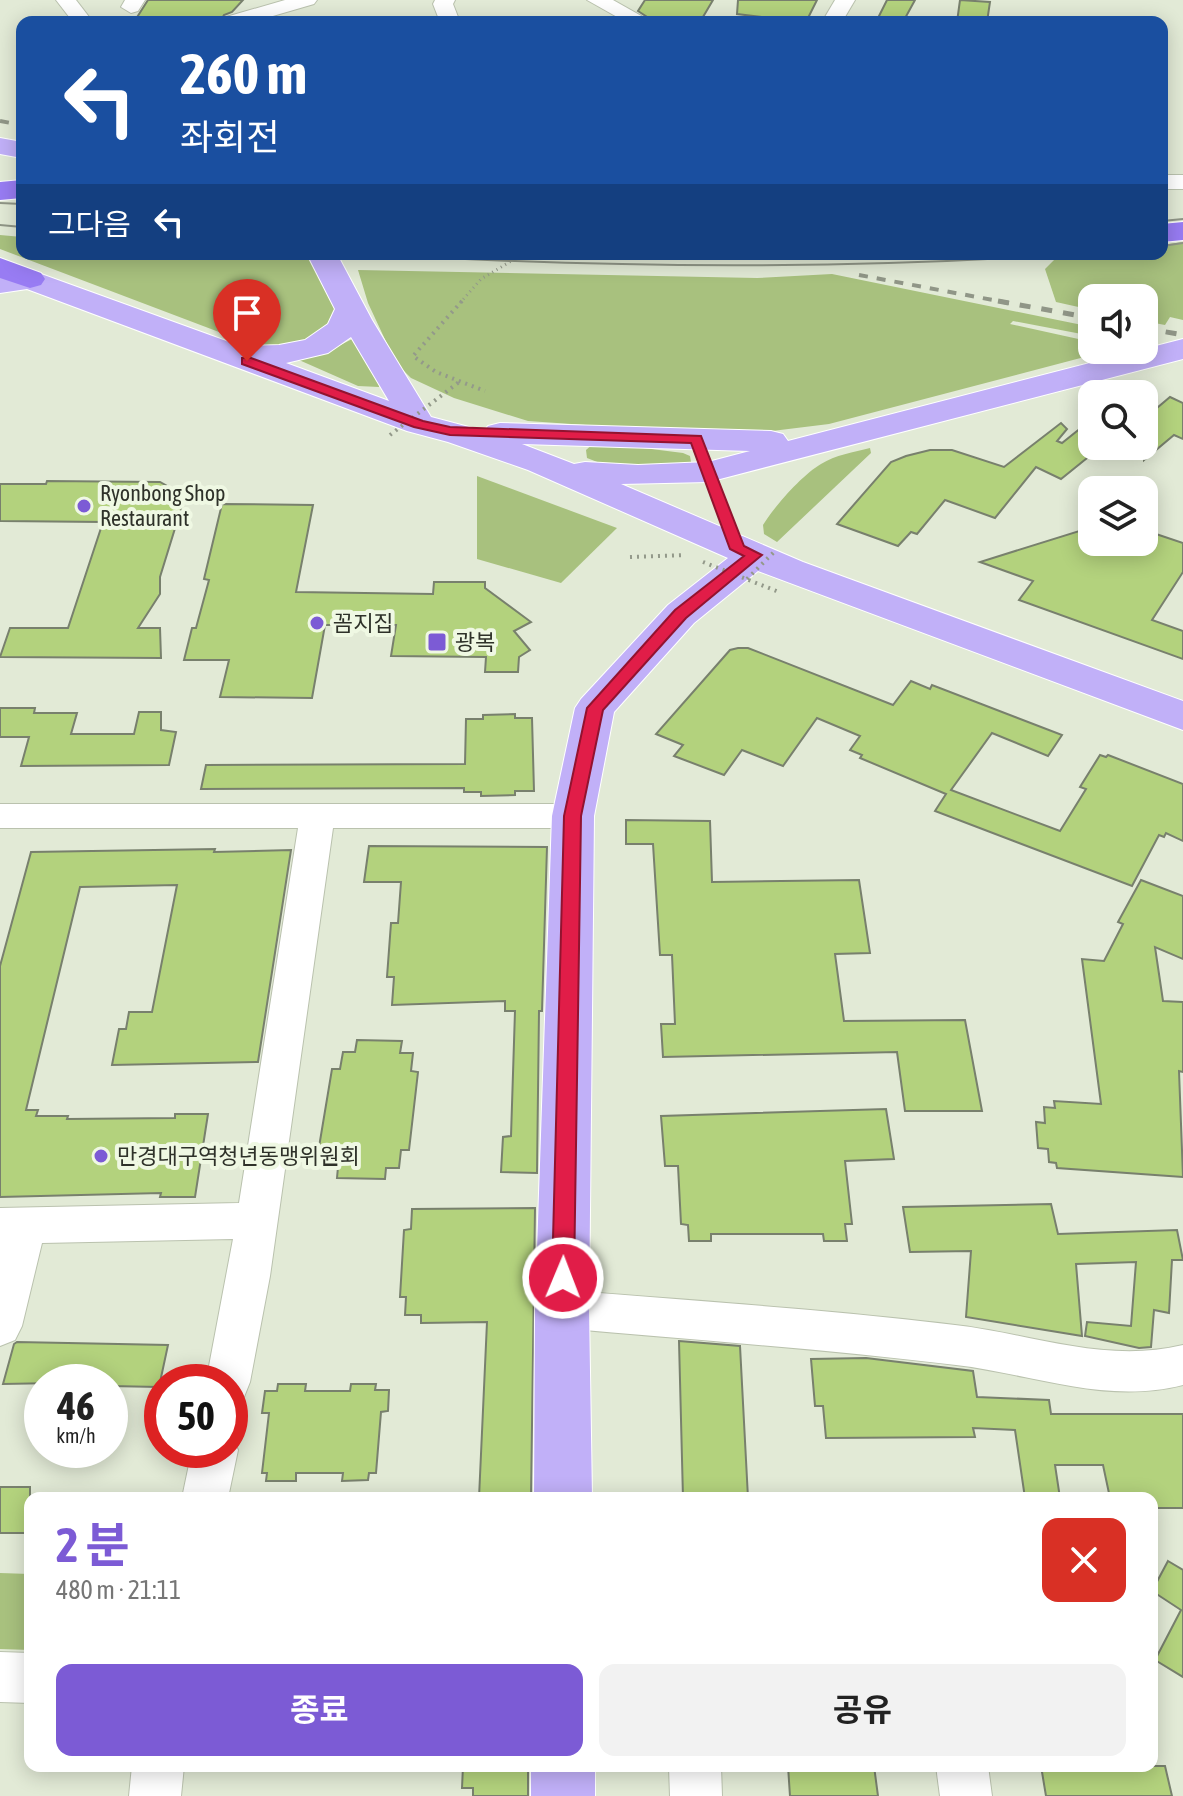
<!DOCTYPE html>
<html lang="ko">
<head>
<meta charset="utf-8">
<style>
  :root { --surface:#fff; --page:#f2f2f2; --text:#222; --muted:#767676; --accent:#7c5bd5 }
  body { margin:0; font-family:"Asap Condensed","Noto Sans KR",sans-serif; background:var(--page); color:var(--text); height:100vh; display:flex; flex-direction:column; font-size:30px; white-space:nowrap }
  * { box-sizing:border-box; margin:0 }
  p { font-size:26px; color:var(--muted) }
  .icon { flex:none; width:44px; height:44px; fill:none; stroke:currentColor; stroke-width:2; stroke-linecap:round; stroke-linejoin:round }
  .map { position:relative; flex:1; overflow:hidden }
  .sheet { position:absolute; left:24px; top:1492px; width:1134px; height:280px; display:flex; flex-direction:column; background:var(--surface); border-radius:16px; box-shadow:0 4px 20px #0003 }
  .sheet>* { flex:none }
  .top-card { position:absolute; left:16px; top:16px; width:1152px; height:244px; border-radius:16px; box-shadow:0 4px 20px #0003; background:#1a4fa0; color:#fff; overflow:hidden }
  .buttons { position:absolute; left:1078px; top:284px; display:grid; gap:16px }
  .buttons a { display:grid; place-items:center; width:80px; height:80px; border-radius:16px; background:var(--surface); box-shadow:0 4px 20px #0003; font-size:40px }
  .speed { position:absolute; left:24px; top:1364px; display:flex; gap:16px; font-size:40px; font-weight:700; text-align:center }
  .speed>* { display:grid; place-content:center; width:104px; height:104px; border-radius:50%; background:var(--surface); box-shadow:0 4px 20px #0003; line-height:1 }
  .speed small { font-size:20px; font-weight:400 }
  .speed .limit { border:12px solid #d22; background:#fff; color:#111 }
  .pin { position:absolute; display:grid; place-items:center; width:68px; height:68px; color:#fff; margin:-82px -34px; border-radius:50% 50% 50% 0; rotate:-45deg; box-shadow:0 0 8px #0007 }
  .pin .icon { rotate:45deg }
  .me { position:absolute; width:88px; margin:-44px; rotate:1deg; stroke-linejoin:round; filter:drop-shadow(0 0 6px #0008) }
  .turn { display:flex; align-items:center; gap:28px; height:168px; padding:0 32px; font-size:36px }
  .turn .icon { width:104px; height:104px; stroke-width:2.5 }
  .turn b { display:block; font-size:56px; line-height:68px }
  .then { display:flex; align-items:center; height:76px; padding:0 32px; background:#0003; gap:16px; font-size:30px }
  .round { display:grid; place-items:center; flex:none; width:84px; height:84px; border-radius:16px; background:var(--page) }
  .head { display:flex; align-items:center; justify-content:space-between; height:136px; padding:0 32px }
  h1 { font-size:48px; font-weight:700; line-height:60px; color:var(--accent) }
  .button { display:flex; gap:16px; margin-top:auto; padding:16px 32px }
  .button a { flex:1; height:92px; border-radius:16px; background:var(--accent); color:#fff; font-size:32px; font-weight:700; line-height:92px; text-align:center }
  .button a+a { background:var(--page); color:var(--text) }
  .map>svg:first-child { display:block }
  .green { fill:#a8c17e }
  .building { fill:#b3d27d; stroke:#78806d; stroke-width:2 }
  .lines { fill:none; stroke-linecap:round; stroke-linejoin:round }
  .minor-casing { stroke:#bac2ae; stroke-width:2 }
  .major-casing { stroke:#fff; stroke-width:2 }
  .highway-casing { stroke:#fff; stroke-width:2 }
  .path-far1 { stroke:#93998a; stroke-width:3; stroke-dasharray:1 4; stroke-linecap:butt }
  .path { stroke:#93998a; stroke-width:4; stroke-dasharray:2 5; stroke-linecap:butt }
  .minor { fill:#fff; fill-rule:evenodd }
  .major { fill:#c1b0f8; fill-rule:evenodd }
  .highway { fill:#987cf3; fill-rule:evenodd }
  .tram { stroke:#909687; stroke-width:2 }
  .rail-far1 { stroke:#909687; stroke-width:4; stroke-dasharray:9 9; stroke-linecap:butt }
  .rail { stroke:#909687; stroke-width:5; stroke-dasharray:11 11; stroke-linecap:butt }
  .path-bridge { stroke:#93998a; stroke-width:4; stroke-dasharray:2 5; stroke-linecap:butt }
  .route { fill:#e11d48; stroke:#92132f; stroke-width:2 }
  .poi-dot { fill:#7c5bd5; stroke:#eff8e3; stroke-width:3 }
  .labels { text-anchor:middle; stroke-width:8; stroke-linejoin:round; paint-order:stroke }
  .poi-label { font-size:22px; fill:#2e3129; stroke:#eff8e3; text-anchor:start }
</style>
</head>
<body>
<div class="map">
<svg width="1183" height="1796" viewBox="0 0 1183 1796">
  <rect width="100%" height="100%" fill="#e2ead6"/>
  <!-- green -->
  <g class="green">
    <path d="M0 235 22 237V254H308L343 310 320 337 271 348 248 343 0 249Z"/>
    <path d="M1183 242V320L1170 317 1165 325 1144 321V298H1092V310L1056 302 1045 269 1055 259 1092 254H1162V245Z"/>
    <path d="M358 270 757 278 832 274 1092 327V336L1013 321 1010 324 1092 342V350H1111L829 424 764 432H687L528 421 454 398 411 378 396 363 368 303Z"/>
    <path d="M354 338 380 382 379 387 358 386 299 360 329 351Z"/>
    <path d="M604 443 683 453 690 456 691 462 686 466 605 465 587 458 586 450 593 444Z"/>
    <path d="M870 448 871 453 777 542 764 534 763 525C774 507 802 475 821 464 835 455 854 452 870 448Z"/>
    <path d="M477 476 617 528 561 583 477 559Z"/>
    <path d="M0 1573 30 1574V1650L0 1649Z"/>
  </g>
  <!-- building -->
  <g class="building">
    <path d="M148 0H243L232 12 224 15 220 22H134Z"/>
    <path d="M645 0H713L700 22H655L638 11Z"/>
    <path d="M738 0H817L806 22H776L778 19 737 14Z"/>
    <path d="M887 0H915L903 22H876Z"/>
    <path d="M960 0 990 2 987 22H957Z"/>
    <path d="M1170 397 1183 403V439L1174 435 1144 460V419Z"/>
    <path d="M1092 419V454L1061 479 1036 467 995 518 945 500 917 534 911 532 898 546 837 524 891 462 906 456 930 450H952L1004 467 1061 423 1067 429 1057 441 1062 443Z"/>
    <path d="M47 481 160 482 185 496 160 577V594L138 628H160L161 658 0 657 10 628H68L103 522 0 521V484H46Z"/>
    <path d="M222 504 313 505 296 592 433 594 434 582H485V588L531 622 514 631 530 650 519 657 518 672H485L486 657 391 656 396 625H325L312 698 220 697 229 660H184L192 628H196L209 580 204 579Z"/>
    <path d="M1092 527V542H1144V530L1183 543V572L1152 620 1183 631V659L1019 600 1033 581 980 562Z"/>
    <path d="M738 648H748L893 705 911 681 930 689 932 685 1062 735 1048 756 992 733 951 790 1060 831 1086 789 1080 787 1100 755 1106 757 1108 755 1183 784V841L1166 833 1164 837 1159 835 1132 886 935 811 946 794 860 758 862 755 850 750 860 736 817 718 783 766 742 750 724 775 674 756 683 745 656 734 730 650Z"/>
    <path d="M0 708H35L34 713H77L71 734H134L139 712H161V730L176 732 169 765 21 766 29 737H0Z"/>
    <path d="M515 714V718H532L534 791H515V795L481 796V792H464V788L201 789 206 765 465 764 466 719H483V715Z"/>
    <path d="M626 820 710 821 712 882 859 880 870 953 835 954 844 1021 965 1020 982 1111H905L897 1052 663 1057 661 1024H675L672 955H660L653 844H626Z"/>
    <path d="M369 846 547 847 542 1011H539L537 1173 501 1172 503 1137 511 1136 515 1011H505V1001L392 1005 394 977H387L391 923H398L401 882H364Z"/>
    <path d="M215 849 214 852 291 850 258 1062 112 1065 119 1029H126L129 1012H152L177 885 80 887 26 1110H38L36 1116H68L67 1119 175 1118V1114H208L195 1197H160L161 1193 0 1197V966L31 852Z"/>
    <path d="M1141 880 1183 896V959L1155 947 1163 1001 1183 1002V1072L1179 1071 1183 1177 1057 1168 1056 1163 1049 1162 1048 1149 1038 1148 1036 1122 1045 1123 1044 1107 1055 1108 1054 1101 1101 1104 1082 959 1104 961 1123 924 1118 922Z"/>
    <path d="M357 1040 402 1041 400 1053H413L411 1071 418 1072 409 1150H401L399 1168H386L385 1179 337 1178 338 1167H326L329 1147H319L332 1069H340L343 1052H355Z"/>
    <path d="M886 1109 894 1159 845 1161 852 1224H845L847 1241H824L823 1234H711V1241H689L688 1225 681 1224 678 1166H665L661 1116Z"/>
    <path d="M1051 1204 1058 1234 1177 1230 1183 1260H1172L1169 1313 1154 1310 1151 1347 1139 1348 1085 1336 1087 1322 1131 1326 1136 1262 1076 1264 1082 1336 966 1317 971 1251 910 1252 903 1207Z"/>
    <path d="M535 1208 531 1498H479L487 1322 421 1323V1315H405L406 1297H400L404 1230 411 1229 412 1209Z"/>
    <path d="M679 1341 740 1346 748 1498H683Z"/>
    <path d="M17 1342 168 1345 159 1387 110 1386V1382L3 1384 14 1344Z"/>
    <path d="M866 1358 973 1371 977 1397 1049 1400 1051 1414H1183V1508H1152V1498H1110L1103 1465H1055L1060 1498H1025L1015 1430 973 1428 975 1437 826 1438 823 1406H815L811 1359Z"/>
    <path d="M278 1384H306L305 1391H350L351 1384H376L375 1390H389L388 1411 381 1412 376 1473H369L368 1480 342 1481 343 1473H296V1481H266L267 1473H262L269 1413H262L265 1391H277Z"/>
    <rect x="0" y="1487" width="30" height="46"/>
    <path d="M1168 1561 1183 1570V1677L1155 1660 1181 1610 1152 1591Z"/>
    <path d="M463 1766H528V1796H473V1788H462Z"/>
    <path d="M788 1766H874L878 1796H790Z"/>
    <path d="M1041 1766H1165L1172 1796H1046Z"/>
  </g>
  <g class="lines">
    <defs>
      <g id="minor">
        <path d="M56 0H76L93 22H73Z"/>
        <path d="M125 0H145L138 11 131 13 121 7Z"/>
        <path d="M285 0H317L314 4 252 22 223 21 226 17Z"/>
        <path d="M435 0H455L453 4 460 22H440L433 4Z"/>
        <path d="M587 0H613L652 22H626Z"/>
        <path d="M835 0H855L842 22H822Z"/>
        <rect x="1162" y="175" width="21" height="14"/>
        <path d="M0 804H573L585 807 590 816 585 825 573 828H333L270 1276 250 1382 244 1397 230 1402V1382H206L233 1239 42 1243 22 1326 15 1340 0 1346V1208L239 1203 298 828H0Z"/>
        <path d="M562 1290C693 1301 825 1309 955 1325 1033 1334 1105 1364 1183 1345V1385C1105 1405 1033 1374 956 1365 825 1349 693 1340 562 1328L547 1323 540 1309 547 1295Z"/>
        <path d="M230 1434 238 1450 228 1498H182L192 1450H230Z"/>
        <path d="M0 1652 30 1653V1703L0 1702Z"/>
        <path d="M132 1766H184L181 1796H129Z"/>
        <path d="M669 1766H721L722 1796H670Z"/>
        <path d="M936 1766H988L992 1796H940Z"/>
      </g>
      <g id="major">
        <path d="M0 138 22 142V158L0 154Z"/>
        <path d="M307 254H337L372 320 431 417 484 431 488 426 500 423 771 431 783 434 788 441 1183 339V359L720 479 708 482 621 484 803 562 1183 701V730L758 571 694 623 614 712 594 816 589 1309 592 1498H534L535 1309 552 816 575 708 581 699 668 605 728 558 528 470 448 442 407 431 27 289 0 293V275L30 270 240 346 279 345 305 340 328 324 335 309ZM351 337 389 401 286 363 328 353ZM522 444 750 451 708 462 638 465 585 462 574 464Z"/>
        <rect x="531" y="1766" width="64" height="30"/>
      </g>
      <g id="highway">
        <path d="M22 180V198L0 200V182Z"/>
        <path d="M1183 222V240L1162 242V224Z"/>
        <path d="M0 258 41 273 45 279 41 285 30 288 0 278Z"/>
      </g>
    </defs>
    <!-- minor casing -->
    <use href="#minor" class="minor-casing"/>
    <!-- major casing -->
    <use href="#major" class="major-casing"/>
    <!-- highway casing -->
    <use href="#highway" class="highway-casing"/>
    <!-- path-far1 -->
    <path class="path-far1" d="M460 303 481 279 523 254"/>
    <!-- path -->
    <g class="path">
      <path d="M462 301 413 356 436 372 485 391"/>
      <path d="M630 557 685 555"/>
    </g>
    <!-- minor -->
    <use href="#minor" class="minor"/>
    <!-- major -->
    <use href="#major" class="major"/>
    <!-- highway -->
    <use href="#highway" class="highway"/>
    <!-- tram -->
    <g class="tram">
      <path d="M0 203 22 204"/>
      <path d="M1162 221 1183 219"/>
      <path d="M0 225 22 227"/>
      <path d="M1162 246 1183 243"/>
      <path d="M369 254C603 268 841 270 1075 254"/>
    </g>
    <!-- rail-far1 -->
    <g class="rail-far1">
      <path d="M0 121 22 125"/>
      <path d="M859 275 1009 303"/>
    </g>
    <!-- rail -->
    <g class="rail">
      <path d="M998 301 1092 318"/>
      <path d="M1144 328 1183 335"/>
    </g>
    <!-- path-bridge -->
    <g class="path-bridge">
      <path d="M390 435 459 382"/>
      <path d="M703 562 779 592"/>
      <path d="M747 579 776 550"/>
    </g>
  </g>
  <!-- route -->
  <path class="route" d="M242 358H251L423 421 450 427 701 436 744 546 762 555 686 618 603 710 581 816 574 1278 571 1285 563 1287 555 1285 552 1278 564 816 587 708 675 610 744 556 730 549 691 443 450 435 414 427 242 364Z"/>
  <!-- markers -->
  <g class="poi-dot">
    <circle cx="84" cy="506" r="8"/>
    <circle cx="317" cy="623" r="8"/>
    <rect x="427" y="632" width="20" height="20" rx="4"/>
    <circle cx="101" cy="1156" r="8"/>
  </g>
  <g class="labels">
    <!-- poi labels -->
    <g class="poi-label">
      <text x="100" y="501">Ryonbong Shop<tspan x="100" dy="25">Restaurant</tspan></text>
      <text x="333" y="631">꼼지집</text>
      <text x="455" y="650">광복</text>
      <text x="117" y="1164">만경대구역청년동맹위원회</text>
    </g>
  </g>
</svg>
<div class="buttons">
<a><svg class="icon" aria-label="sound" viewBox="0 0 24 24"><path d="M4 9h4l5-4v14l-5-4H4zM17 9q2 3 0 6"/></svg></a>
<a><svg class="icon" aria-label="search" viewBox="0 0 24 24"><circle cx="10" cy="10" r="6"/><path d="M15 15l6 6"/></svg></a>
<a><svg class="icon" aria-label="layers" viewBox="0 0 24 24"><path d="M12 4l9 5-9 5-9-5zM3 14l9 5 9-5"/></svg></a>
</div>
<div class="speed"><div>46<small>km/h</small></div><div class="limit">50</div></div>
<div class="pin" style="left:247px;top:361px;background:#d93025"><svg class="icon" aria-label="arrive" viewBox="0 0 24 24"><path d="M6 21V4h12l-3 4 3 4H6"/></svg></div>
<svg class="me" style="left:563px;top:1278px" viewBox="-20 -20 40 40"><circle r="17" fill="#e11d48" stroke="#fff" stroke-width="3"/><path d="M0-11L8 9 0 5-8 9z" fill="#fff"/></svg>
<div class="top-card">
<div class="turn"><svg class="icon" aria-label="left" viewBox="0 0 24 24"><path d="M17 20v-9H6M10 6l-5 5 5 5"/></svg><div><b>260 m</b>좌회전</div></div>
<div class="then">그다음<svg class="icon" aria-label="left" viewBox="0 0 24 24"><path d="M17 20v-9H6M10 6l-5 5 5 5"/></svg></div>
</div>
<section class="sheet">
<div class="head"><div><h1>2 분</h1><p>480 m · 21:11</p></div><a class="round" style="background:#d93025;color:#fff"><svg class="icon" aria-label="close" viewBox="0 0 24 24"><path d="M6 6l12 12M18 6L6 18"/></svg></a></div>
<div class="button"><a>종료</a><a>공유</a></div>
</section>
</div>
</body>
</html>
